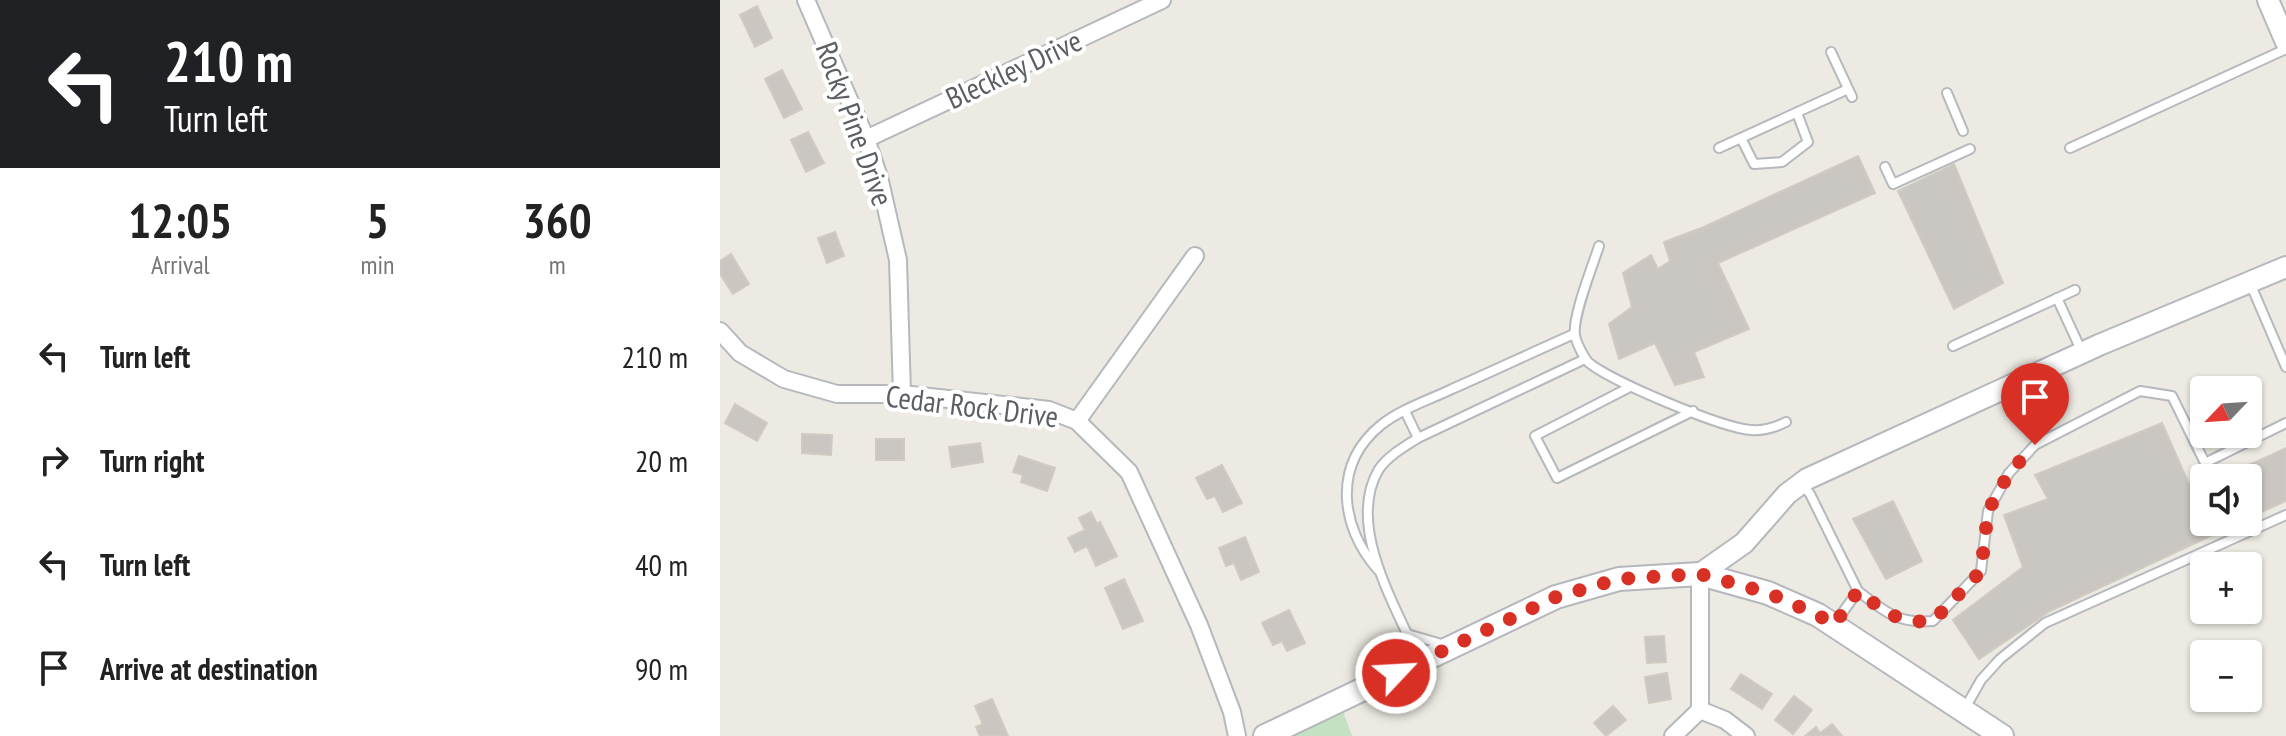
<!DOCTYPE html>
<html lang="en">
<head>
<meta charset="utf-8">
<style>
  :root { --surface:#fff; --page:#f2f2f2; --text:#222; --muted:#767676 }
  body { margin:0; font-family:"PT Sans Narrow",sans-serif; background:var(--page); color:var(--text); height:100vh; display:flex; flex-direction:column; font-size:30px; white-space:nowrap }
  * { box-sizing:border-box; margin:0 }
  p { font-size:26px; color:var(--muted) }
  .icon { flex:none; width:44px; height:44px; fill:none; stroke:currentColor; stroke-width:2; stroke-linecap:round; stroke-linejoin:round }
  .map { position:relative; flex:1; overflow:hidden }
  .sheet { display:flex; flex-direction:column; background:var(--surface); width:720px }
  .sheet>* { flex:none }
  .guide { background:#202124; color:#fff; overflow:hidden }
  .needle { width:52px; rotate:245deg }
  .tools { position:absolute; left:1470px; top:376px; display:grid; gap:16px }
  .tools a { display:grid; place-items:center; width:72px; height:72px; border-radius:8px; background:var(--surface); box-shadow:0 2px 6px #0004; font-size:40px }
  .pin { position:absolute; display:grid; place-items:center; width:68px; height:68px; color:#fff; margin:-82px -34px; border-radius:50% 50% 50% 0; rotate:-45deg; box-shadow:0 0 8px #0007 }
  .pin .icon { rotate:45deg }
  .me { position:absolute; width:88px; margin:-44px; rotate:65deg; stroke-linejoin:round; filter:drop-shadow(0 0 6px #0008) }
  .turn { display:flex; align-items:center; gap:28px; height:168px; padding:0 32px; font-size:36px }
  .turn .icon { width:104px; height:104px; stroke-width:2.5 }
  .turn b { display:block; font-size:56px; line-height:68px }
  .eta { display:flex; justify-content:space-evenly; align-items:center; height:136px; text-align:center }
  .eta b { font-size:48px; font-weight:600; line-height:56px }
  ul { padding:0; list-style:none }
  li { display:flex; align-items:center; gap:24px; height:104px; padding:0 32px }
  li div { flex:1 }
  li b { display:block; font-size:30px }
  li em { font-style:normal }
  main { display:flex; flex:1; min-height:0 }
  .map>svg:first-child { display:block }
  .green { fill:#c2e2c1 }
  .building { fill:#cac6c2; stroke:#d0cbc1; stroke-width:2 }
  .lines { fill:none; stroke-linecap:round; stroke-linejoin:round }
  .service-casing { stroke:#b5b8bc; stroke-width:12 }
  .minor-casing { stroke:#b5b8bc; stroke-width:20 }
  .tertiary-casing { stroke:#b5b8bc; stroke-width:24 }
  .secondary-casing { stroke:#b4b7bc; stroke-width:26 }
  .service { stroke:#fff; stroke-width:8 }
  .minor { stroke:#fff; stroke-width:16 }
  .tertiary { stroke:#fff; stroke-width:20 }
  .secondary { stroke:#fff; stroke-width:22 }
  .route { stroke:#d93025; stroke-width:14; stroke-dasharray:0 25.2 }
  .labels { text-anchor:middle; stroke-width:8; stroke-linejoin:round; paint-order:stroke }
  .street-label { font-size:30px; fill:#5b5e62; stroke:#fff }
</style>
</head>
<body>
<main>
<section class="sheet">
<div class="guide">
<div class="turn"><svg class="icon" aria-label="left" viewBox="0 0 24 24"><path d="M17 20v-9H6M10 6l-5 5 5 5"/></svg><div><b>210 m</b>Turn left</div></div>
</div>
<div class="eta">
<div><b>12:05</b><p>Arrival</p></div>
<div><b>5</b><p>min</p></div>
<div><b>360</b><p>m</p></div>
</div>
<ul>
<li><svg class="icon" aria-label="left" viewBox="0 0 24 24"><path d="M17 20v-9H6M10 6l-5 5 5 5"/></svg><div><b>Turn left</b></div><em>210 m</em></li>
<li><svg class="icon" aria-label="right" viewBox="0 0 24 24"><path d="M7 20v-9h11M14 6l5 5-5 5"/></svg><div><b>Turn right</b></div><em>20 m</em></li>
<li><svg class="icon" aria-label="left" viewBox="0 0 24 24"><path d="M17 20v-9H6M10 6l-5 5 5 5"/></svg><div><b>Turn left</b></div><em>40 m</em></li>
<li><svg class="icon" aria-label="arrive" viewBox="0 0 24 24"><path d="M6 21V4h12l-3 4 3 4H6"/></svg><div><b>Arrive at destination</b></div><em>90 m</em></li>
</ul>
</section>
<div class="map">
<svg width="1566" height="736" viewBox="0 0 1566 736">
  <rect width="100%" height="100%" fill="#eceae2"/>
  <!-- green -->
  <path class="green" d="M622 709 632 736H551Z"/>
  <!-- building -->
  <g class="building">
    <path d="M37 6 52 38 35 47 20 15Z"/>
    <path d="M62 70 82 109 64 118 45 79Z"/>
    <path d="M88 132 104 163 86 172 71 140Z"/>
    <path d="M1138 156 1155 193 998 263 1029 329 974 352 984 377 955 385 935 343 899 359 889 324 912 307 903 273 931 255 938 269 950 261 944 242 984 227Z"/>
    <path d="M1234 164 1283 283 1234 309 1178 191Z"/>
    <path d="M115 232 124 256 107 263 98 238Z"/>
    <path d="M11 254 29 284 13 294 0 274V261Z"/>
    <path d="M15 404 47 423 37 441 5 423Z"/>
    <path d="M1442 423 1472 491 1484 486V522H1520L1330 611 1259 659 1233 620 1303 567 1284 515 1328 499 1315 475Z"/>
    <path d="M82 434 112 435 111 455 82 453Z"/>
    <rect x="156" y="439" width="28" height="21"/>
    <path d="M260 443 263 462 232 467 229 447Z"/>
    <path d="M1566 448V501L1528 518V478H1501Z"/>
    <path d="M299 456 335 468 327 491 301 482 303 475 293 472Z"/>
    <path d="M502 465 522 503 503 512 495 496 487 499 476 478Z"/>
    <path d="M1173 501 1202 561 1166 579 1133 519Z"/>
    <path d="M371 512 377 524 380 522 397 556 376 566 367 546 355 552 348 538 365 530 359 518Z"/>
    <path d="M525 537 539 572 521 580 514 563 506 566 499 548Z"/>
    <path d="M404 579 423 621 403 629 385 588Z"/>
    <path d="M569 610 585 643 567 651 562 641 553 645 542 623Z"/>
    <path d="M944 636 946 662 927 663 925 637Z"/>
    <path d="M947 673 951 699 929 703 925 677Z"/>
    <path d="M1021 674 1052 694 1042 709 1011 689Z"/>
    <path d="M1074 696 1092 710 1073 734 1055 720Z"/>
    <path d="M272 699 288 736H260L256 727 263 724 255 706Z"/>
    <path d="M893 706 906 720 886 736 874 723Z"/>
    <path d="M1112 724 1122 736H1085L1096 727 1100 733Z"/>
  </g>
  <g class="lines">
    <defs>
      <g id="service">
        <path d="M1111 52 1132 97"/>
        <path d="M1227 93 1243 131"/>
        <path d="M1021 138 1034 164 1062 162 1088 142 1077 113"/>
        <path d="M999 148 1128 89"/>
        <path d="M1350 148 1566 49"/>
        <path d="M1165 167 1173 184 1250 149"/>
        <path d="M879 246C873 265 852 317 855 335 856 342 863 356 868 362 890 381 1002 428 1031 430 1043 431 1056 427 1066 422"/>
        <path d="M1530 283 1566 367"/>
        <path d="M1337 298 1362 352"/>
        <path d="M1233 346 1355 290"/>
        <path d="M910 387 815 436 837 478 973 411"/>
        <path d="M685 411 698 438"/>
        <path d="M1081 483 1090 494 1138 591"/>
        <path d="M658 570C620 527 612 465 661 425 681 409 709 400 732 389 773 371 813 352 854 334"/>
        <path d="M1115 623 1138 591C1165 612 1178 624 1213 621L1261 571 1268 511 1289 473 1315 445 1420 391 1452 396 1485 463 1566 423"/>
        <path d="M687 634 725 645"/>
        <path d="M678 666 687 634C666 588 629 519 659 469 668 456 685 446 698 438L865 359"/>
        <path d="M1244 710 1261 680 1280 659 1325 623 1566 515"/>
      </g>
      <g id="minor">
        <path d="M86 0 146 139 159 177 178 260 182 394"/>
        <path d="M146 139 442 0"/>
        <path d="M0 331 20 353 64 379 117 394H182L329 410 357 421 409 472 479 625 512 712 517 736"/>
        <path d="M357 421 475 256"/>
        <path d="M980 574V710"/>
        <path d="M980 710 1005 720 1026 736"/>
        <path d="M953 736 980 710"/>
      </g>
      <g id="tertiary">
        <path d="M1548 0 1566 42"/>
        <path d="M980 574 1024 543 1067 494 1087 479 1379 345 1566 267"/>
      </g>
      <path id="secondary" d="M545 736 836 597 899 579 980 574 1048 593 1098 615 1282 736"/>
    </defs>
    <!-- service casing -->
    <use href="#service" class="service-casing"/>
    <!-- minor casing -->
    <use href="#minor" class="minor-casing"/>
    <!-- tertiary casing -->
    <use href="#tertiary" class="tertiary-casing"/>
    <!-- secondary casing -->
    <use href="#secondary" class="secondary-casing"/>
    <!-- service -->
    <use href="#service" class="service"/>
    <!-- minor -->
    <use href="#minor" class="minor"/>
    <!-- tertiary -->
    <use href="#tertiary" class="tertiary"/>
    <!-- secondary -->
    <use href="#secondary" class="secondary"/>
  </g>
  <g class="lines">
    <!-- route -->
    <path class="route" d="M676 673 836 597 899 579 980 574 1048 593 1098 615 1114 625 1138 591C1165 612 1178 624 1213 621L1261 571 1268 511 1289 473 1315 445"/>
  </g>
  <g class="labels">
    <!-- street labels -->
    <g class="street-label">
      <text transform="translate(294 70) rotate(-25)" y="10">Bleckley Drive</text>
      <text transform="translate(134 124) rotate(70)" y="10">Rocky Pine Drive</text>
      <text transform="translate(252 407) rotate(7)" y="10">Cedar Rock Drive</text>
    </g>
  </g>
</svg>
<div class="tools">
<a><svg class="needle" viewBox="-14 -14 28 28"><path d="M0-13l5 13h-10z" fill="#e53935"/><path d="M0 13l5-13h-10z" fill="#767676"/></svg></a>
<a><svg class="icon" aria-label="sound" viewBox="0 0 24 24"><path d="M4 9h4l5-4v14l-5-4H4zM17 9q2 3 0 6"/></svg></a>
<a>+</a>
<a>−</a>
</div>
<div class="pin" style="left:1315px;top:445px;background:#d93025"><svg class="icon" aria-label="arrive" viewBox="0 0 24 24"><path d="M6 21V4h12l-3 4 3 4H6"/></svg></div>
<svg class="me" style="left:676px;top:673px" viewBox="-20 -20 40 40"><circle r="17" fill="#d93025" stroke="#fff" stroke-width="3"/><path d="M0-11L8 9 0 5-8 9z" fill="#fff"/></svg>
</div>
</main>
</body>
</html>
